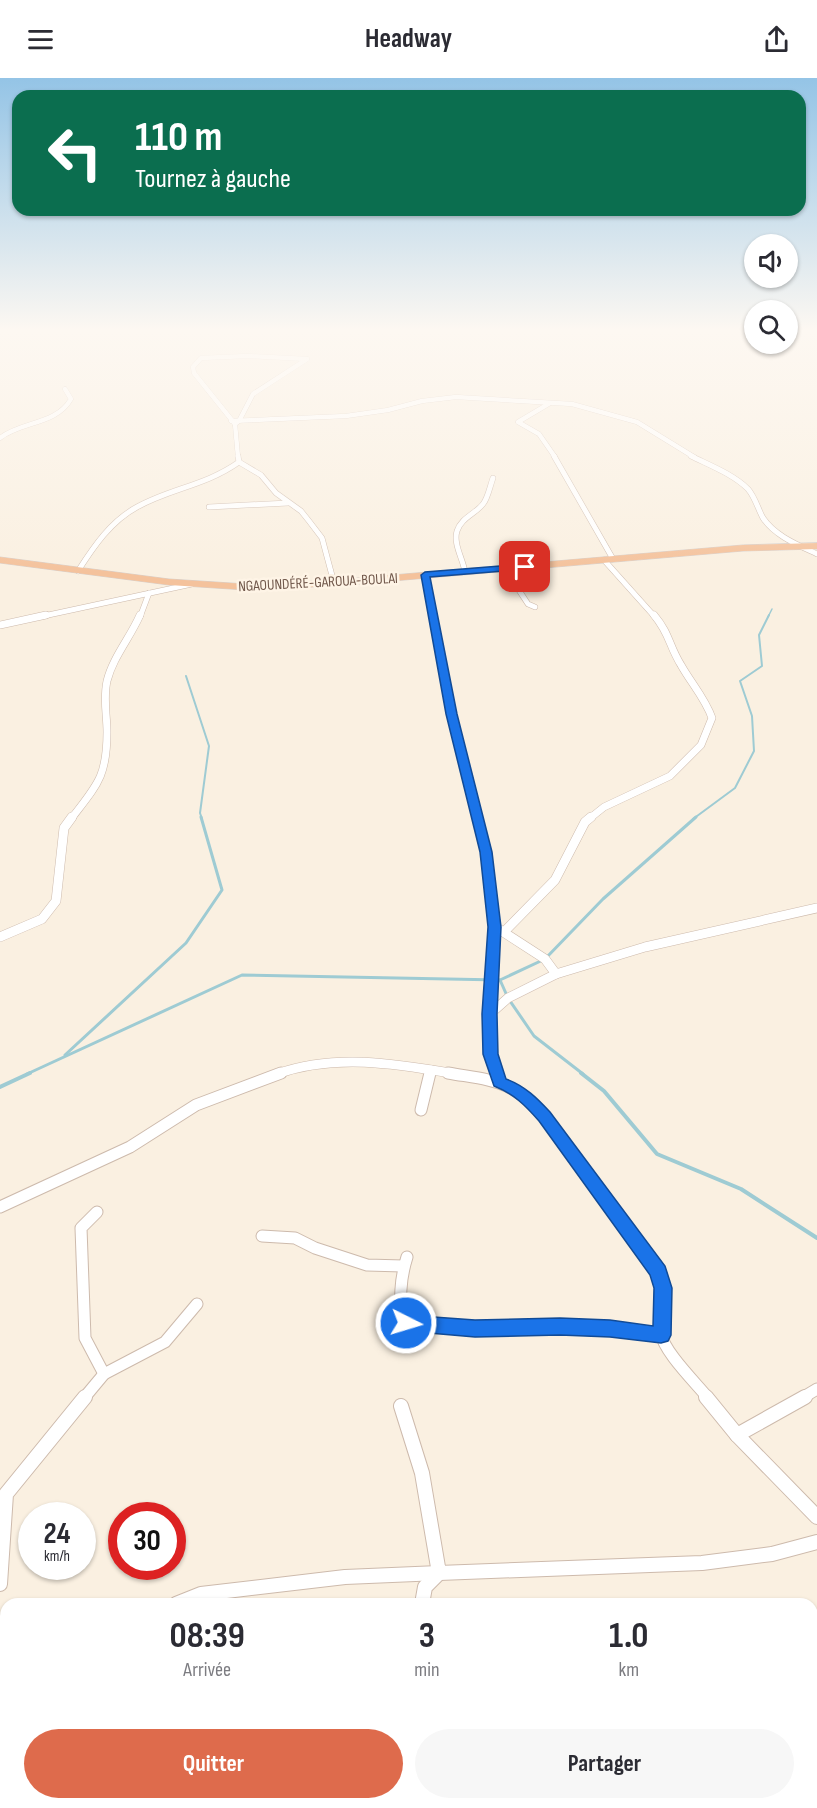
<!DOCTYPE html>
<html lang="fr">
<head>
<meta charset="utf-8">
<style>
  :root { --surface:#fff; --page:#f7f7f7; --text:#2b2b33; --muted:#7c7c81; --accent:#de6b4c }
  body { margin:0; font-family:"Sofia Sans Condensed",sans-serif; background:var(--page); color:var(--text); height:100vh; display:flex; flex-direction:column; font-size:22px; white-space:nowrap }
  * { box-sizing:border-box; margin:0 }
  p { font-size:20px; color:var(--muted) }
  .icon { flex:none; width:33px; height:33px; fill:none; stroke:currentColor; stroke-width:2; stroke-linecap:round; stroke-linejoin:round }
  .map { position:relative; flex:1; overflow:hidden }
  .side { position:absolute; left:0px; top:1520px; width:818px; height:212px; display:flex; flex-direction:column; background:var(--surface); border-radius:18px 18px 0 0; box-shadow:0 2px 4px #0004 }
  .side>* { flex:none }
  .top-card { position:absolute; left:12px; top:12px; width:794px; height:126px; border-radius:18px; box-shadow:0 2px 4px #0004; background:#0b6e4f; color:#fff; overflow:hidden }
  .tools { position:absolute; left:744px; top:156px; display:grid; gap:12px }
  .tools a { display:grid; place-items:center; width:54px; height:54px; border-radius:50%; background:var(--surface); box-shadow:0 2px 4px #0004; font-size:30px }
  .speed { position:absolute; left:18px; top:1424px; display:flex; gap:12px; font-size:30px; font-weight:700; text-align:center }
  .speed>* { display:grid; place-content:center; width:78px; height:78px; border-radius:50%; background:var(--surface); box-shadow:0 2px 4px #0004; line-height:1 }
  .speed small { font-size:15px; font-weight:400 }
  .speed .limit { border:9px solid #d22; background:#fff; color:#111 }
  .pin { position:absolute; display:grid; place-items:center; width:51px; height:51px; color:#fff; margin:-26px; border-radius:12px; box-shadow:0 3px 9px #0006 }
  .me { position:absolute; width:66px; margin:-33px; rotate:95deg; stroke-linejoin:round; filter:drop-shadow(0 0 4px #0008) }
  .turn { display:flex; align-items:center; gap:21px; height:126px; padding:0 24px; font-size:27px }
  .turn .icon { width:78px; height:78px; stroke-width:2.5 }
  .turn b { display:block; font-size:42px; line-height:51px }
  .eta { display:flex; justify-content:space-evenly; align-items:center; height:102px; text-align:center }
  .eta b { font-size:36px; font-weight:700; line-height:42px }
  .action { display:flex; gap:12px; margin-top:auto; padding:12px 24px }
  .action a { flex:1; height:69px; border-radius:36px; background:var(--accent); color:#fff; font-size:24px; font-weight:700; line-height:69px; text-align:center }
  .action a+a { background:var(--page); color:var(--text) }
  header { display:flex; justify-content:space-between; align-items:center; height:78px; padding:0 24px; background:var(--surface); font-size:27px; font-weight:700 }
  .map>svg:first-child { display:block }
  .lines { fill:none; stroke-linecap:round; stroke-linejoin:round }
  .stream-far3 { stroke:#9ecbd3; stroke-width:1.5 }
  .stream-far2 { stroke:#9ecbd3; stroke-width:2 }
  .stream-far1 { stroke:#9ecbd3; stroke-width:3 }
  .stream { stroke:#9ecbd3; stroke-width:4 }
  .minor-far5-casing { stroke:#cdbaac; stroke-width:5 }
  .minor-far4-casing { stroke:#cdbaac; stroke-width:6 }
  .minor-far3-casing { stroke:#cdbaac; stroke-width:8 }
  .minor-far2-casing { stroke:#cdbaac; stroke-width:10 }
  .minor-far1-casing { stroke:#cdbaac; stroke-width:13 }
  .minor-casing { stroke:#cdbaac; stroke-width:16 }
  .trunk-casing { stroke:#d7d0cc; stroke-width:1 }
  .minor-far5 { stroke:#fff; stroke-width:4.5 }
  .minor-far4 { stroke:#fff; stroke-width:5 }
  .minor-far3 { stroke:#fff; stroke-width:7 }
  .minor-far2 { stroke:#fff; stroke-width:9 }
  .minor-far1 { stroke:#fff; stroke-width:11 }
  .minor { stroke:#fff; stroke-width:14 }
  .trunk { fill:#f4c29c; fill-rule:evenodd }
  .route { fill:#1a73e8; stroke:#114b97; stroke-width:1.5 }
  .labels { text-anchor:middle; stroke-width:5; stroke-linejoin:round; paint-order:stroke }
  .far-street-label { font-size:15px; fill:#70574a; stroke:#fef4e6 }
</style>
</head>
<body>
<header><svg class="icon" aria-label="menu" viewBox="0 0 24 24"><path d="M4 6h16M4 12h16M4 18h16"/></svg>Headway<svg class="icon" aria-label="share" viewBox="0 0 24 24"><path d="M12 15V3M7 8l5-5 5 5M5 13v7h14v-7"/></svg></header>
<div class="map">
<svg width="817" height="1730" viewBox="0 0 817 1730">
  <rect width="100%" height="100%" fill="#faf0e1"/>
  <g class="lines">
    <!-- stream-far3 -->
    <path class="stream-far3" d="M768 539 772 531"/>
    <!-- stream-far2 -->
    <g class="stream-far2">
      <path d="M186 598 209 668 200 735 202 741"/>
      <path d="M693 741 735 710 754 673 752 638 740 603 762 588 759 557 769 537"/>
    </g>
    <!-- stream-far1 -->
    <g class="stream-far1">
      <path d="M500 902 545 881 603 821 696 739"/>
      <path d="M65 977 186 865 222 812 201 739"/>
      <path d="M27 996 242 897 500 902 508 920 534 958 583 996"/>
    </g>
    <!-- stream -->
    <g class="stream">
      <path d="M581 995 604 1013 657 1076 741 1111 817 1160"/>
      <path d="M0 1009 30 995"/>
    </g>
    <defs>
      <g id="minor-far5">
        <path d="M550 325 518 344 539 356 555 379"/>
        <path d="M231 343 346 338 388 332 422 323 456 319 572 326 637 344 694 379"/>
        <path d="M235 346 239 343 253 316 307 281"/>
        <path d="M0 360C22 343 56 347 71 321L65 311"/>
        <path d="M238 379 235 346 194 295 193 289 201 280 247 278 307 281"/>
      </g>
      <g id="minor-far4">
        <path d="M238 378 239 384"/>
        <path d="M554 378 613 481"/>
        <path d="M691 378C709 387 733 396 748 411 755 419 758 431 763 440 775 458 798 467 817 476"/>
        <path d="M209 429 288 425"/>
        <path d="M604 482 655 539"/>
        <path d="M505 491 528 526 535 529"/>
        <path d="M78 493C94 468 111 443 137 429 171 410 205 408 239 384L261 397 276 415 301 433 309 443 322 460 334 505"/>
        <path d="M465 494C463 481 453 466 457 453 461 440 475 436 483 426 488 420 490 408 493 400"/>
        <path d="M425 497 433 539"/>
        <path d="M39 539 192 506"/>
        <path d="M140 539 149 515"/>
      </g>
      <g id="minor-far3">
        <path d="M433 537 451 636 478 741"/>
        <path d="M0 547 46 537"/>
        <path d="M71 741C97 707 107 699 107 654 107 637 103 621 107 603 113 579 130 560 140 537"/>
        <path d="M589 741 604 729 670 698 701 667 712 640C705 620 691 605 681 587 669 568 670 556 654 537"/>
      </g>
      <g id="minor-far2">
        <path d="M477 739 486 774 494 848 545 881 556 896 645 869 817 830"/>
        <path d="M504 854 555 802 585 744 591 739"/>
        <path d="M0 859 42 841 56 823 64 750 72 739"/>
        <path d="M490 936 494 848"/>
        <path d="M277 996C336 975 397 986 456 996"/>
        <path d="M430 996 431 992"/>
        <path d="M497 996 490 976V936L508 920 556 896"/>
      </g>
      <g id="minor-far1">
        <path d="M448 995C494 1003 512 1001 544 1039L658 1194C665 1217 659 1233 661 1255 663 1273 696 1305 708 1320"/>
        <path d="M497 995 500 1004"/>
        <path d="M421 1032 430 995"/>
        <path d="M0 1129 130 1069 196 1027 281 995"/>
        <path d="M97 1134 81 1150 85 1260 104 1296 165 1264 197 1226"/>
        <path d="M262 1158 295 1160 315 1170 367 1187 403 1188"/>
        <path d="M407 1179C401 1198 397 1227 406 1245 491 1252 576 1246 661 1257"/>
        <path d="M84 1320 104 1296"/>
        <path d="M802 1320 817 1311"/>
      </g>
      <g id="minor">
        <path d="M706 1319 737 1357 817 1439"/>
        <path d="M401 1328 422 1395 439 1495 702 1485 772 1476 817 1464"/>
        <path d="M737 1357 805 1319"/>
        <path d="M0 1506 6 1416 85 1319"/>
        <path d="M176 1526 201 1516 345 1499 439 1495"/>
        <path d="M422 1526 425 1509 439 1495"/>
        <path d="M0 1597 6 1595"/>
        <path d="M340 1725 343 1730"/>
        <path d="M476 1725 479 1730"/>
        <path d="M399 1730 400 1725"/>
      </g>
      <path id="trunk" d="M817 465V471L743 473 334 508 246 512 169 507 0 485V479L169 501 246 506 334 502 743 467Z"/>
    </defs>
    <!-- minor-far5 casing -->
    <use href="#minor-far5" class="minor-far5-casing"/>
    <!-- minor-far4 casing -->
    <use href="#minor-far4" class="minor-far4-casing"/>
    <!-- minor-far3 casing -->
    <use href="#minor-far3" class="minor-far3-casing"/>
    <!-- minor-far2 casing -->
    <use href="#minor-far2" class="minor-far2-casing"/>
    <!-- minor-far1 casing -->
    <use href="#minor-far1" class="minor-far1-casing"/>
    <!-- minor casing -->
    <use href="#minor" class="minor-casing"/>
    <!-- trunk casing -->
    <use href="#trunk" class="trunk-casing"/>
    <!-- minor-far5 -->
    <use href="#minor-far5" class="minor-far5"/>
    <!-- minor-far4 -->
    <use href="#minor-far4" class="minor-far4"/>
    <!-- minor-far3 -->
    <use href="#minor-far3" class="minor-far3"/>
    <!-- minor-far2 -->
    <use href="#minor-far2" class="minor-far2"/>
    <!-- minor-far1 -->
    <use href="#minor-far1" class="minor-far1"/>
    <!-- minor -->
    <use href="#minor" class="minor"/>
    <!-- trunk -->
    <use href="#trunk" class="trunk"/>
  </g>
  <!-- sky -->
  <linearGradient id="sky" x2="0" y2="1"><stop stop-color="#94c4e6"/><stop offset="0.51" stop-color="#fdf8f2"/><stop offset="1" stop-color="#fdf8f2" stop-opacity="0"/></linearGradient>
  <rect width="817" height="495" fill="url(#sky)"/>
  <!-- route -->
  <path class="route" d="M525 486 528 487V491L430 499 457 636 492 774 501 849 497 936 498 976 506 1001C525 1008 537 1020 550 1034L665 1188 672 1210 671 1257 668 1263 661 1265 610 1259 560 1257 475 1259 406 1253 400 1251 397 1245 400 1240 406 1237 475 1242 560 1240 610 1242 653 1248 654 1210 650 1197 539 1043C525 1027 514 1016 494 1008L483 976 482 936 488 849 480 774 446 636 421 497 425 494Z"/>
  <g class="labels">
    <!-- far-street labels -->
    <g class="far-street-label">
      <text transform="translate(318 504) rotate(-3)" y="5">NGAOUNDÉRÉ-GAROUA-BOULAI</text>
    </g>
  </g>
</svg>
<div class="tools">
<a><svg class="icon" aria-label="sound" viewBox="0 0 24 24"><path d="M4 9h4l5-4v14l-5-4H4zM17 9q2 3 0 6"/></svg></a>
<a><svg class="icon" aria-label="search" viewBox="0 0 24 24"><circle cx="10" cy="10" r="6"/><path d="M15 15l6 6"/></svg></a>
</div>
<div class="speed"><div>24<small>km/h</small></div><div class="limit">30</div></div>
<div class="pin" style="left:525px;top:489px;background:#d93025"><svg class="icon" aria-label="arrive" viewBox="0 0 24 24"><path d="M6 21V4h12l-3 4 3 4H6"/></svg></div>
<svg class="me" style="left:406px;top:1245px" viewBox="-20 -20 40 40"><circle r="17" fill="#1a73e8" stroke="#fff" stroke-width="3"/><path d="M0-11L8 9 0 5-8 9z" fill="#fff"/></svg>
<div class="top-card">
<div class="turn"><svg class="icon" aria-label="left" viewBox="0 0 24 24"><path d="M17 20v-9H6M10 6l-5 5 5 5"/></svg><div><b>110 m</b>Tournez à gauche</div></div>
</div>
<section class="side">
<div class="eta">
<div><b>08:39</b><p>Arrivée</p></div>
<div><b>3</b><p>min</p></div>
<div><b>1.0</b><p>km</p></div>
</div>
<div class="action"><a>Quitter</a><a>Partager</a></div>
</section>
</div>
</body>
</html>
